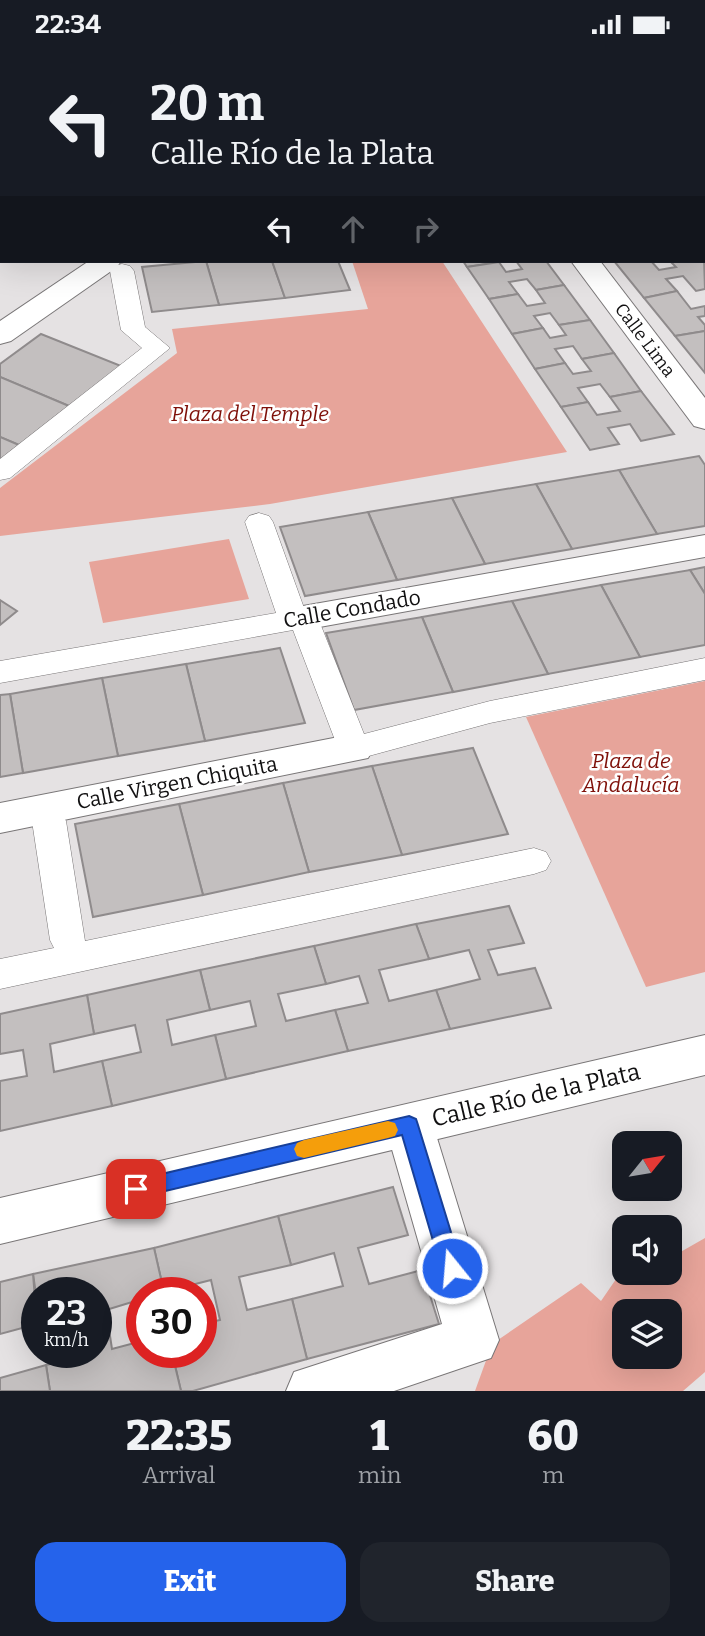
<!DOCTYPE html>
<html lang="en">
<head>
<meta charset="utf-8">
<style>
  :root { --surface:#171b24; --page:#20242c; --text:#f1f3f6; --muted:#9ea1a6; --accent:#2563eb }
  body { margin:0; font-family:Bitter,serif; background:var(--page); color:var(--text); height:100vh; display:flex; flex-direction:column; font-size:26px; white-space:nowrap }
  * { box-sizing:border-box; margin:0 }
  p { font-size:23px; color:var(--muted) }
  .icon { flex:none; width:38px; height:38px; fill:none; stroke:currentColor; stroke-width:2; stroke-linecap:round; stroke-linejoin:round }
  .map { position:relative; height:1342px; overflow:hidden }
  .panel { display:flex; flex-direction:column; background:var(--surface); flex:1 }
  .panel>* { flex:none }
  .guide { position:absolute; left:0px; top:0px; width:705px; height:214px; box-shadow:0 7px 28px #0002; background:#171b24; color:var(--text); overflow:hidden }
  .needle { width:46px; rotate:60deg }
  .fabs { position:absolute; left:612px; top:1082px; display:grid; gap:14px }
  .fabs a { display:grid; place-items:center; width:70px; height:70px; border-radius:14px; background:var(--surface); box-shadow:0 7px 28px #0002; font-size:35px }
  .speed { position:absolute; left:21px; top:1228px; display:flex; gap:14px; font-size:35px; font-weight:700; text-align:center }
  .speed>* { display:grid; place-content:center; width:91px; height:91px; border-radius:50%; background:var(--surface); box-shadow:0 7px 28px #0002; line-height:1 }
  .speed small { font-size:18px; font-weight:400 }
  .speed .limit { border:10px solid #d22; background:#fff; color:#111 }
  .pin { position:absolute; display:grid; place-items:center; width:60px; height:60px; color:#fff; margin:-30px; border-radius:14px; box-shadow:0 4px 10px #0006 }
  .me { position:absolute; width:77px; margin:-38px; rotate:343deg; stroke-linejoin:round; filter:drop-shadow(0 0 5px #0008) }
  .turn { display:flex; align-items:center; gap:24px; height:147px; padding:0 35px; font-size:32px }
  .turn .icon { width:91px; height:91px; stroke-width:2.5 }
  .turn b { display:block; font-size:49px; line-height:60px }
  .lanes { display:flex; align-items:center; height:66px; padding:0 35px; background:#0003; justify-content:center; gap:35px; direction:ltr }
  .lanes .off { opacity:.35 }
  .eta { display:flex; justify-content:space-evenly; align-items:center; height:119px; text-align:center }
  .eta b { font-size:42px; font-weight:800; line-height:49px }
  .cta { display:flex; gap:14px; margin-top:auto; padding:14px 35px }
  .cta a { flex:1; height:80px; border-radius:21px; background:var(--accent); color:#fff; font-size:28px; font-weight:800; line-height:80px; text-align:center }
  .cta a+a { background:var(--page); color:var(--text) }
  .status { display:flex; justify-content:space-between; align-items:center; height:49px; padding:0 35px; background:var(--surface); direction:ltr }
  .status svg { height:19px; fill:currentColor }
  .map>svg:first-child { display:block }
  .green { fill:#e7a49a; fill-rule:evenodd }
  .building { fill:#c3bfbf; stroke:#8f8b8c; stroke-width:2 }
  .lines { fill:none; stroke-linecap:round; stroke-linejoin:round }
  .pedestrian-casing { stroke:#797677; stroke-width:1 }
  .minor-casing { stroke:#797677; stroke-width:2 }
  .tertiary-casing { stroke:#797677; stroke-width:2 }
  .secondary-casing { stroke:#797677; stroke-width:2 }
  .trunk-casing { stroke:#8c688e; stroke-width:2 }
  .pedestrian { fill:#fff; fill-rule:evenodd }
  .minor { fill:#fff; fill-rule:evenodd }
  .tertiary { fill:#fff; fill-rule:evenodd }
  .secondary { fill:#fff; fill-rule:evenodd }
  .trunk { fill:#d8acda; fill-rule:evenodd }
  .route { fill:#2563eb; stroke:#184099; stroke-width:2 }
  .slow { fill:#f59e0b }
  .labels { text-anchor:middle; stroke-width:5; stroke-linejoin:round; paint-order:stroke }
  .far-street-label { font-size:18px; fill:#111011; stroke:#fff }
  .park-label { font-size:21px; font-style:italic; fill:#7f1009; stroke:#fff }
  .street-label { font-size:21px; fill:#111011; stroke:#fff }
  .near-street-label { font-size:24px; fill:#111011; stroke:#fff }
</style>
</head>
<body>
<div class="status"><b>22:34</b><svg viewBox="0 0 49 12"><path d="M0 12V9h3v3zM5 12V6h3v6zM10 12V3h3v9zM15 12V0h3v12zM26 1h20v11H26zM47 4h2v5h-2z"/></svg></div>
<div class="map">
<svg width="705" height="1342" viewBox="0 0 705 1342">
  <rect width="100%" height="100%" fill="#e5e2e3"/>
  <!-- green -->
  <g class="green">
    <path d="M0 0H339L2 2 0 33Z"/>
    <path d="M352 212H442L567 403 270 455 0 487V439L177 304 172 280 368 260Z"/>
    <path d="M229 490 249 550 103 574 89 513Z"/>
    <path d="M705 632V923L646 938 526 668Z"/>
    <path d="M705 1189V1323L683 1342H475L492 1295 581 1234 601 1252 625 1217V1223H670V1209ZM625 1262H670V1307H625Z"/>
  </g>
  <!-- building -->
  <g class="building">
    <path d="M704 210 705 240 696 242 683 227 666 230 677 242 644 249 614 212H651L659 221 676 218 670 212Z"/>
    <path d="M206 212H272L285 249 219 256Z"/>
    <path d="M206 212 219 256 152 263 142 218Z"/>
    <path d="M272 212H338L350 241 285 249Z"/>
    <path d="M463 212H498L499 213 467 218Z"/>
    <path d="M516 212H546L564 236 536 241 527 230 509 233 518 245 489 250 467 218 499 213 506 223 522 220Z"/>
    <path d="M564 236 590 271 559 276 550 264 534 267 543 279 512 285 489 250 518 245 527 257 545 254 536 241Z"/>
    <path d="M677 242 691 260 705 257V267L698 268 705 276V282L675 287 644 249Z"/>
    <path d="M590 271 614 304 582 310 573 297 555 300 565 314 535 320 512 285 543 279 550 289 566 286 559 276Z"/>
    <path d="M705 282V324L675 287Z"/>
    <path d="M41 285 121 317 69 357 0 328V315Z"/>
    <path d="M614 304 641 342 610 348 600 335 578 339 588 353 561 358 535 320 565 314 573 325 591 322 582 310Z"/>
    <path d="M0 328 69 357 19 396 0 388Z"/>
    <path d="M641 342 674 385 641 392 630 375 608 379 619 395 590 401 561 358 588 353 597 366 620 362 610 348Z"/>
    <path d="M0 388 19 396 0 411Z"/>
    <path d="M699 407 705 416V477L657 485 619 421Z"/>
    <path d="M619 421 657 485 572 500 536 435Z"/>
    <path d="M536 435 572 500 485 515 452 449Z"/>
    <path d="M452 449 485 515 397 531 368 463Z"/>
    <path d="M368 463 397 531 305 547 280 478Z"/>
    <path d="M705 518V545L690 521Z"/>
    <path d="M690 521 705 545V596L640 608 601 536Z"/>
    <path d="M601 536 640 608 548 625 512 552Z"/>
    <path d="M0 551 17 562 0 576Z"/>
    <path d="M512 552 548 625 453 643 422 568Z"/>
    <path d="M422 568 453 643 354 661 326 584Z"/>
    <path d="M280 599 305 674 205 692 186 615Z"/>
    <path d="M186 615 205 692 118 707 102 629Z"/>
    <path d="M102 629 118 707 23 724 10 645Z"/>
    <path d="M10 645 23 724 0 728V646Z"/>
    <path d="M473 699 508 785 402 806 372 717Z"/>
    <path d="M372 717 402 806 309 823 283 734Z"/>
    <path d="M283 734 309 823 203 846 179 755Z"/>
    <path d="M179 755 203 846 93 868 75 775Z"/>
    <path d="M509 857 524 894 488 901 498 926 535 919 551 959 450 980 436 941 480 930 469 901 429 910 416 875Z"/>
    <path d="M416 875 429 910 379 921 389 952 436 941 450 980 348 1002 335 961 368 954 359 927 326 935 314 897Z"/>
    <path d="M314 897 326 935 278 945 286 972 335 961 348 1002 226 1030 215 986 256 977 250 952 210 961 200 921Z"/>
    <path d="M200 921 210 961 167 971 172 996 215 986 226 1030 112 1057 102 1012 141 1003 135 976 94 985 87 946Z"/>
    <path d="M87 946 94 985 50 995 54 1023 102 1012 112 1057 0 1082V1032L27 1027 23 1001 0 1005V965Z"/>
    <path d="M393 1138 408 1186 358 1199 369 1235 422 1221 439 1275 307 1310 292 1250 343 1237 334 1204 291 1216 278 1167Z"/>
    <path d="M278 1167 291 1216 239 1228 247 1261 292 1250 307 1310 193 1342H181L172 1304H201V1275L220 1271 211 1231 164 1243 154 1199Z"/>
    <path d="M154 1199 164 1243 142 1244V1250L106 1261 112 1300 142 1292V1304H172L181 1342H50L46 1316 96 1304V1244H37V1252L33 1225Z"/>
    <path d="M33 1225 37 1275 0 1285V1233Z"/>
    <path d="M46 1316 50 1342H0V1329Z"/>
  </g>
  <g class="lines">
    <defs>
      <g id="pedestrian">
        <rect x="704" y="65" width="1" height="12"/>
        <path d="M122 215 130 217 134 222 145 278 170 299 10 429 0 431V410L142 299 121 281 110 222 114 217Z"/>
        <path d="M259 464 269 467 273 473 304 559 313 562 318 569 364 685 490 652 705 609V631L490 674 354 711 343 707 338 699 293 581 0 634V612L276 564 245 473 249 467Z"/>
        <path d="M49 759 61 763 66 772 85 892 534 799 546 803 551 812 546 821 534 825 0 940V910L54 899 50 891 32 772 37 763Z"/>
      </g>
      <g id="minor">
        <rect x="0" y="64" width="2" height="16"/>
        <rect x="704" y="171" width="1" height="18"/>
        <path d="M571 212H600L705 349V380L694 377Z"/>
        <path d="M705 486V508L303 581 290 578 285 569 290 560 303 557Z"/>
        <path d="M354 685 368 689 374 699 368 709 0 784V754Z"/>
        <path d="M409 1055 426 1061 433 1076 499 1291 491 1309 394 1342H286L294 1323 442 1275 385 1076 392 1061Z"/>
      </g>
      <g id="tertiary">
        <path d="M704 51 705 52V68L704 67Z"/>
        <path d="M89 212H121L117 218 11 292 0 295V272Z"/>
        <path d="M705 986V1026L0 1195V1149Z"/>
      </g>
      <g id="secondary">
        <path d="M404 0H442L403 2Z"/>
        <rect x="0" y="47" width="2" height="14"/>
      </g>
      <g id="trunk">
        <path d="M662 0H686L687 2H663Z"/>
        <rect x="704" y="15" width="1" height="15"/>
      </g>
    </defs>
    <!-- pedestrian casing -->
    <use href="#pedestrian" class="pedestrian-casing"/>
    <!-- minor casing -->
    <use href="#minor" class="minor-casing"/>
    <!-- tertiary casing -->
    <use href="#tertiary" class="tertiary-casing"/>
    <!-- secondary casing -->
    <use href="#secondary" class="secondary-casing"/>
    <!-- trunk casing -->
    <use href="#trunk" class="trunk-casing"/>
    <!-- pedestrian -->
    <use href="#pedestrian" class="pedestrian"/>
    <!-- minor -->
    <use href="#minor" class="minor"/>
    <!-- tertiary -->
    <use href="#tertiary" class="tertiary"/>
    <!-- secondary -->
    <use href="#secondary" class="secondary"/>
    <!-- trunk -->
    <use href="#trunk" class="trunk"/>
  </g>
  <!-- route -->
  <path class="route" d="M409 1067 416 1070 418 1076 462 1219 459 1226 452 1229 444 1226 441 1219 402 1086 136 1149 129 1146 126 1140 129 1133 136 1131Z"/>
  <!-- slow -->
  <path class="slow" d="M388 1072 395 1074 398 1081 395 1087 388 1089 304 1109 297 1107 294 1100 297 1094 304 1091Z"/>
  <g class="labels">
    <!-- far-street labels -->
    <g class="far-street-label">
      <text transform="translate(645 291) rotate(53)" y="6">Calle Lima</text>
    </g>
    <!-- park labels -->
    <g class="park-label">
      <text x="250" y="372">Plaza del Temple</text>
      <text x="631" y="719">Plaza de<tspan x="631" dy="24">Andalucía</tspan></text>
    </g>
    <!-- street labels -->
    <g class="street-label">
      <text transform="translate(352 560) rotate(-10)" y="7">Calle Condado</text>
      <text transform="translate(177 734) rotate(-11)" y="7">Calle Virgen Chiquita</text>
    </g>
    <!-- near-street labels -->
    <g class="near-street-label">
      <text transform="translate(536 1046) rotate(-13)" y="8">Calle Río de la Plata</text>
    </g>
  </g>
</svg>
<div class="fabs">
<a><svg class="needle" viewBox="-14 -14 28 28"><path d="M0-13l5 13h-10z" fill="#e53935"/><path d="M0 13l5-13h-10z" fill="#9ea1a6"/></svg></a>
<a><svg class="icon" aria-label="sound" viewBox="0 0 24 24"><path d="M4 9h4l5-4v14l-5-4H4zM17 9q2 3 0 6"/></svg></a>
<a><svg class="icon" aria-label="layers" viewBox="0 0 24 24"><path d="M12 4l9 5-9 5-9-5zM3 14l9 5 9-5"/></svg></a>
</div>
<div class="speed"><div>23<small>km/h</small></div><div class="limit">30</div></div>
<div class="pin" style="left:136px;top:1140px;background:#d93025"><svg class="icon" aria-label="arrive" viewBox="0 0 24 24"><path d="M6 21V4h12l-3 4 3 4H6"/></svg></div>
<svg class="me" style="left:452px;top:1219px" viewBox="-20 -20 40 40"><circle r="17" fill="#2563eb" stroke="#fff" stroke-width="3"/><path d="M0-11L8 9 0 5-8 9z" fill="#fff"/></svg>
<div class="guide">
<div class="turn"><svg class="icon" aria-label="left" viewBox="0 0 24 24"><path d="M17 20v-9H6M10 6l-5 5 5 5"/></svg><div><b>20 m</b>Calle Río de la Plata</div></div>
<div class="lanes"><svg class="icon" aria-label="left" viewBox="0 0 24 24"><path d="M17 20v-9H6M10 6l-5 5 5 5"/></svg><svg class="icon off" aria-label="ahead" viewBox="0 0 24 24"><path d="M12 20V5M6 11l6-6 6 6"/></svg><svg class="icon off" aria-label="right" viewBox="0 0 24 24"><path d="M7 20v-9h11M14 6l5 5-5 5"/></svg></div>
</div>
</div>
<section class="panel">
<div class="eta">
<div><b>22:35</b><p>Arrival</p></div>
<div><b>1</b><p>min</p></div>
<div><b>60</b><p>m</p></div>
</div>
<div class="cta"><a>Exit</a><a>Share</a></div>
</section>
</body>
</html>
